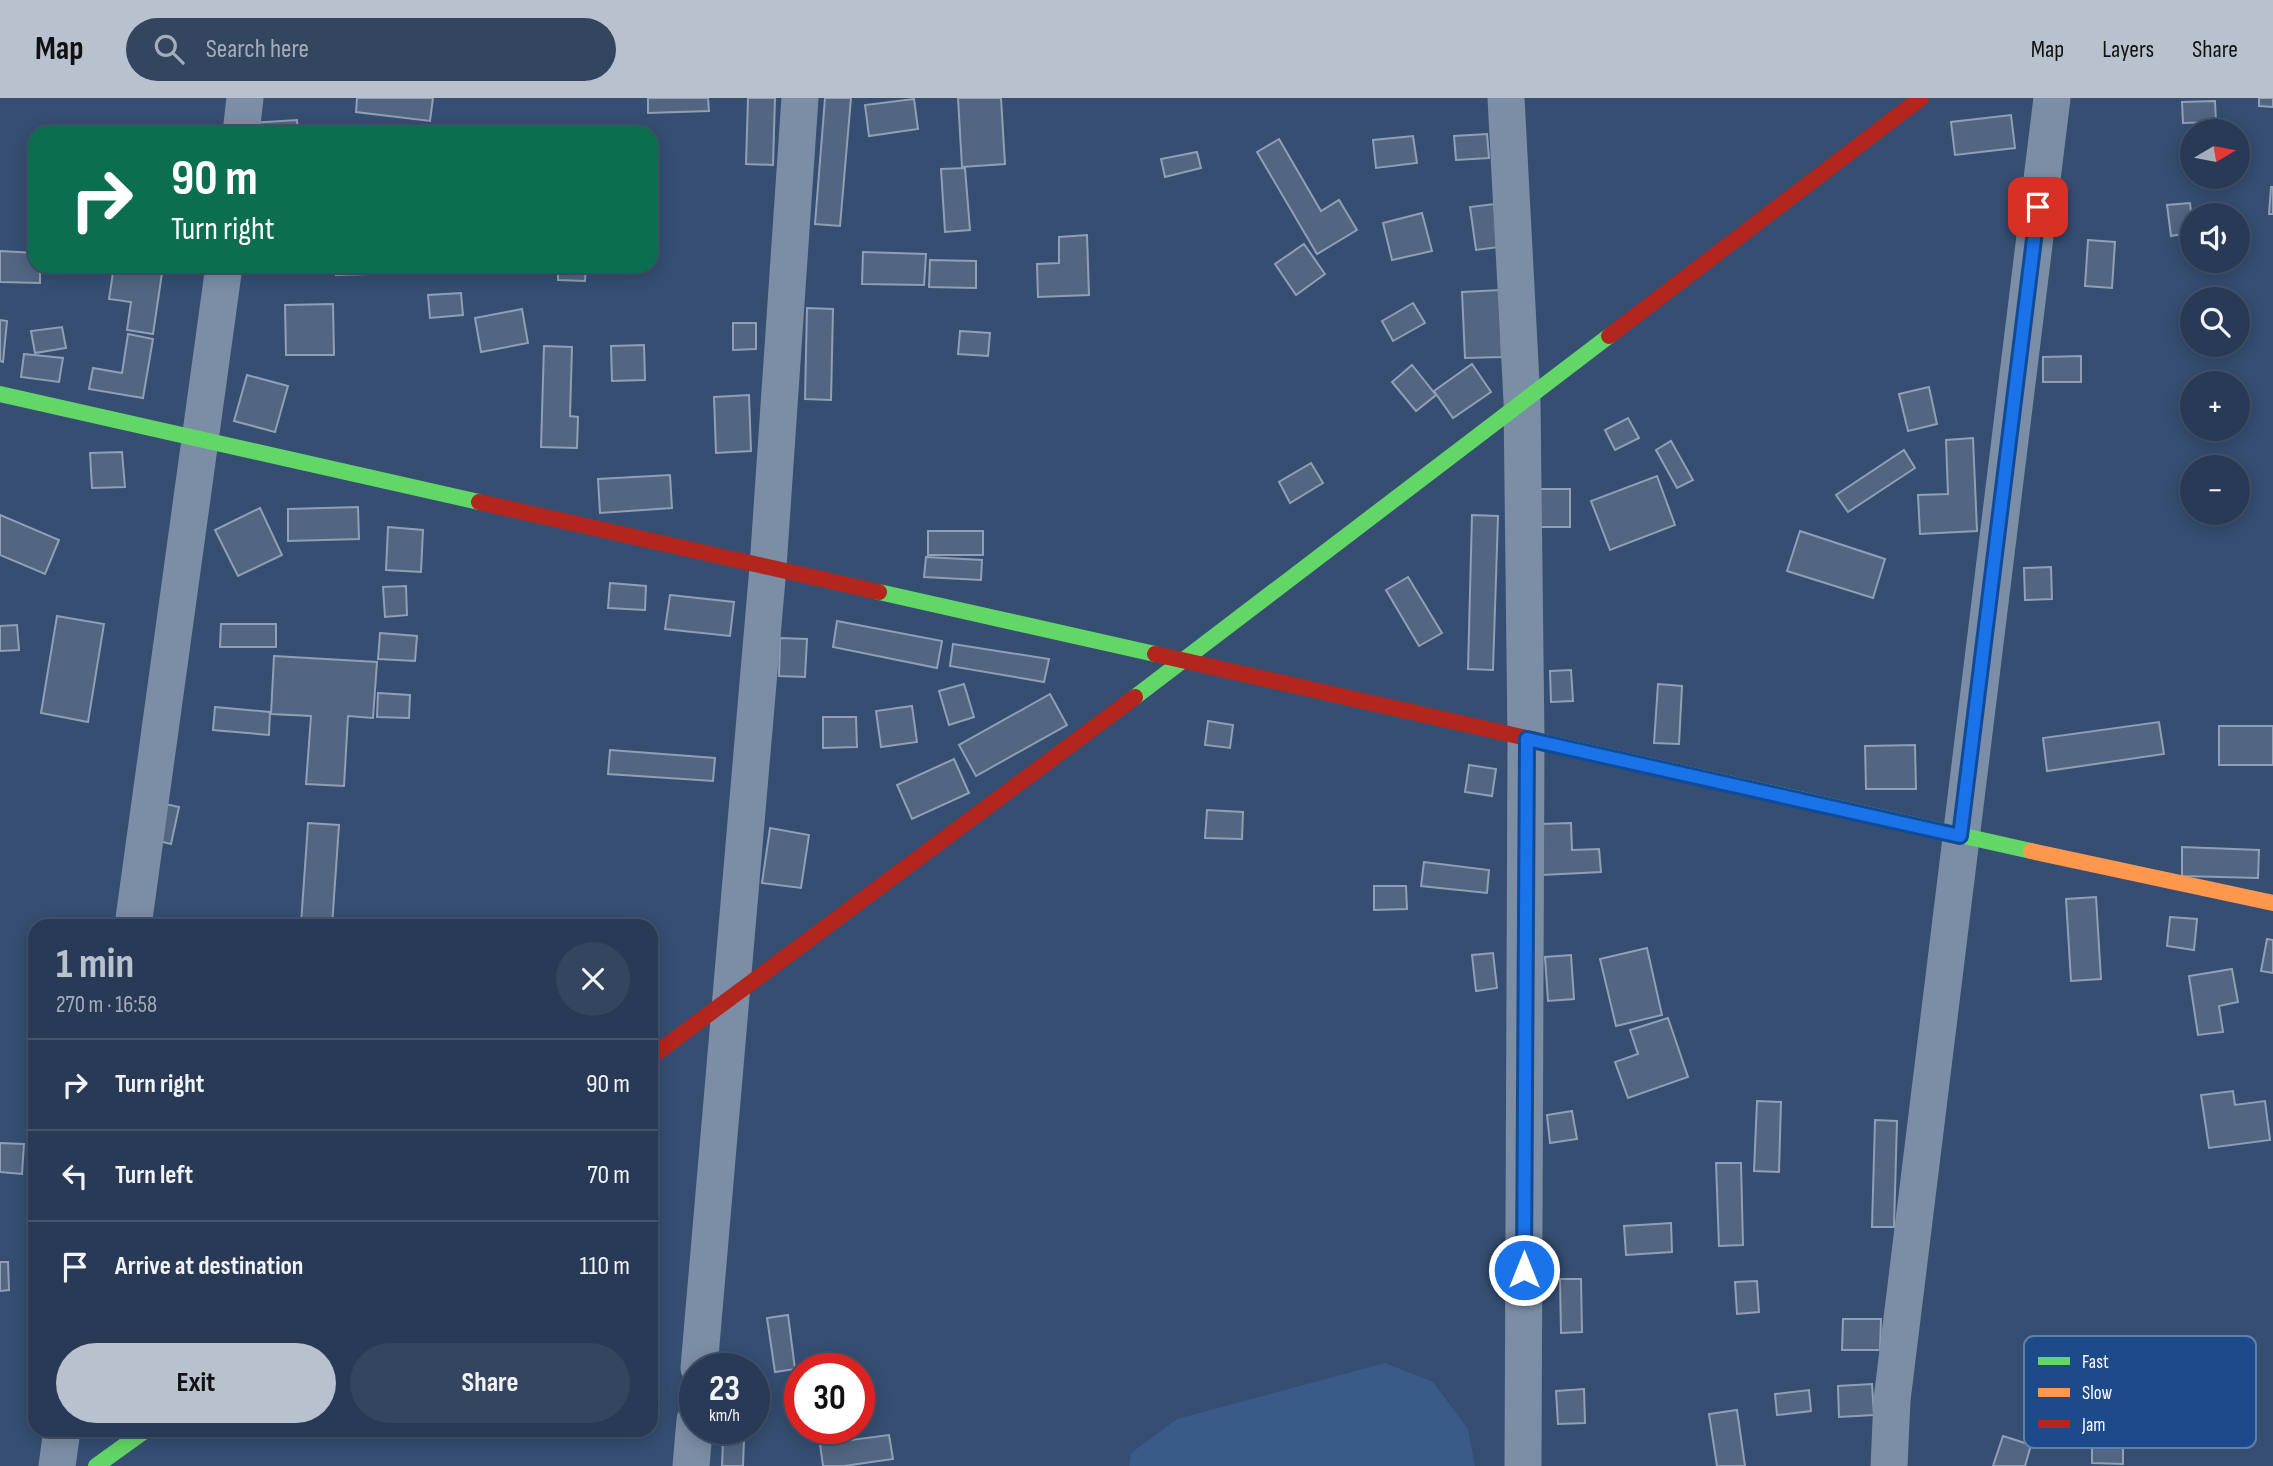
<!DOCTYPE html>
<html lang="en">
<head>
<meta charset="utf-8">
<style>
  :root { --surface:#283a56; --page:#344560; --text:#f1f3f6; --muted:#a5adb9; --line:#44546c; --accent:#b8c1ce }
  body { margin:0; font-family:"Sofia Sans Condensed",sans-serif; background:var(--page); color:var(--text); height:100vh; display:flex; flex-direction:column; font-size:26px; white-space:nowrap }
  * { box-sizing:border-box; margin:0 }
  p { font-size:23px; color:var(--muted) }
  .icon { flex:none; width:38px; height:38px; fill:none; stroke:currentColor; stroke-width:2; stroke-linecap:round; stroke-linejoin:round }
  .map { position:relative; flex:1; overflow:hidden }
  .side { position:absolute; left:28px; top:821px; width:630px; height:518px; display:flex; flex-direction:column; background:var(--surface); border-radius:21px; box-shadow:0 4px 18px #0003,0 0 0 2px var(--line) }
  .side>* { flex:none }
  .top-card { position:absolute; left:28px; top:28px; width:630px; height:147px; border-radius:21px; box-shadow:0 4px 18px #0003,0 0 0 2px var(--line); background:#0b6e4f; color:#fff; overflow:hidden }
  .needle { width:46px; rotate:80deg }
  .buttons { position:absolute; left:2180px; top:21px; display:grid; gap:14px }
  .buttons a { display:grid; place-items:center; width:70px; height:70px; border-radius:50%; background:var(--surface); box-shadow:0 4px 18px #0003,0 0 0 2px var(--line); font-size:35px }
  .speed { position:absolute; left:679px; top:1255px; display:flex; gap:14px; font-size:35px; font-weight:700; text-align:center }
  .speed>* { display:grid; place-content:center; width:91px; height:91px; border-radius:50%; background:var(--surface); box-shadow:0 4px 18px #0003,0 0 0 2px var(--line); line-height:1 }
  .speed small { font-size:18px; font-weight:400 }
  .speed .limit { border:10px solid #d22; background:#fff; color:#111 }
  .pin { position:absolute; display:grid; place-items:center; width:60px; height:60px; color:#fff; margin:-30px; border-radius:14px; box-shadow:0 4px 10px #0006 }
  .me { position:absolute; width:77px; margin:-38px; rotate:0deg; stroke-linejoin:round; filter:drop-shadow(0 0 5px #0008) }
  .turn { display:flex; align-items:center; gap:24px; height:147px; padding:0 28px; font-size:32px }
  .turn .icon { width:91px; height:91px; stroke-width:2.5 }
  .turn b { display:block; font-size:49px; line-height:60px }
  .round { display:grid; place-items:center; flex:none; width:74px; height:74px; border-radius:37px; background:var(--page) }
  .head { display:flex; align-items:center; justify-content:space-between; height:119px; padding:0 28px }
  h1 { font-size:42px; font-weight:700; line-height:52px; color:var(--accent) }
  .action { display:flex; gap:14px; margin-top:auto; padding:14px 28px }
  .action a { flex:1; height:80px; border-radius:42px; background:var(--accent); color:#111; font-size:28px; font-weight:700; line-height:80px; text-align:center }
  .action a+a { background:var(--page); color:var(--text) }
  ul { padding:0; list-style:none }
  li { display:flex; align-items:center; gap:21px; height:91px; padding:0 28px; border-top:2px solid var(--line) }
  li div { flex:1 }
  li b { display:block; font-size:26px }
  li em { font-style:normal }
  header { display:flex; align-items:center; gap:42px; box-sizing:border-box; height:98px; padding:0 35px; background:var(--accent); color:#111 }
  header strong { font-size:33px }
  nav { display:flex; gap:38px; margin-inline-start:auto; font-size:24px }
  .search { width:490px; height:63px; background:var(--page); display:flex; align-items:center; gap:18px; box-sizing:border-box; padding:0 24px; border-radius:38px; color:var(--muted); font-size:26px }
  .map>svg:first-child { display:block }
  .water { fill:#3a5a88 }
  .building { fill:#526682; stroke:#909fb5; stroke-width:2 }
  .lines { fill:none; stroke-linecap:round; stroke-linejoin:round }
  .street { stroke:#7c8ea6; stroke-width:37 }
  .fast { stroke:#63d668; stroke-width:16 }
  .slow { stroke:#ff974d; stroke-width:16 }
  .jam { stroke:#b3261e; stroke-width:16 }
  .route-casing { stroke:#114b97; stroke-width:18 }
  .route { stroke:#1a73e8; stroke-width:12 }
  .key { fill:#1c4a8b; stroke:#6080ae; stroke-width:2 }
  .key-label { font-size:19px; fill:#fff }
</style>
</head>
<body>
<header>
<strong>Map</strong>
<div class="search"><svg class="icon" aria-label="search" viewBox="0 0 24 24"><circle cx="10" cy="10" r="6"/><path d="M15 15l6 6"/></svg>Search here</div>
<nav><a>Map</a><a>Layers</a><a>Share</a></nav>
</header>
<div class="map">
<svg width="2273" height="1368" viewBox="0 0 2273 1368">
  <rect width="100%" height="100%" fill="#354e72"/>
  <!-- water -->
  <path class="water" d="M1385 1265 1433 1284 1468 1331 1475 1368H1129L1131 1355 1177 1321Z"/>
  <!-- building -->
  <g class="building">
    <path d="M357 0H433L430 23 356 14Z"/>
    <path d="M648 0H708L709 13 648 15Z"/>
    <path d="M748 0H775L773 67 746 66Z"/>
    <path d="M825 0H851L840 128 815 126Z"/>
    <path d="M958 0H1001L1005 66 962 69Z"/>
    <path d="M2259 0H2273V9L2259 8Z"/>
    <path d="M914 1 918 31 869 38 865 7Z"/>
    <path d="M2215 3 2216 24 2183 25 2182 4Z"/>
    <path d="M2011 17 2015 50 1955 57 1951 24Z"/>
    <path d="M297 22 298 35H252L251 25Z"/>
    <path d="M403 28 441 31V35H402Z"/>
    <path d="M1487 36 1489 60 1456 62 1454 38Z"/>
    <path d="M1413 38 1417 65 1376 70 1373 42Z"/>
    <path d="M1279 41 1321 113 1339 102 1357 132 1317 156 1257 54Z"/>
    <path d="M1197 54 1201 70 1165 79 1161 61Z"/>
    <path d="M965 70 970 132 945 134 941 71Z"/>
    <path d="M2271 89H2273V116H2269Z"/>
    <path d="M2190 105 2193 134 2171 138 2167 107Z"/>
    <path d="M1494 106 1499 149 1476 152 1470 109Z"/>
    <path d="M1422 115 1432 153 1392 162 1383 125Z"/>
    <path d="M1087 137 1089 197 1038 199 1037 166 1059 165V139Z"/>
    <path d="M2088 142 2115 144 2112 190 2085 188Z"/>
    <path d="M1304 146 1325 176 1296 197 1275 166Z"/>
    <path d="M0 153 35 155V168H40V185L0 184Z"/>
    <path d="M863 154 926 156 924 187 862 186Z"/>
    <path d="M930 162 976 163V190L929 189Z"/>
    <path d="M114 168 162 175 153 236 127 232 131 204 109 201Z"/>
    <path d="M336 168H368V176L336 177Z"/>
    <path d="M558 168H586L585 183 558 182Z"/>
    <path d="M1500 192 1502 259 1465 260 1462 194Z"/>
    <path d="M461 195 463 217 430 220 428 197Z"/>
    <path d="M1413 205 1425 225 1393 243 1382 223Z"/>
    <path d="M333 206 334 257H286L285 207Z"/>
    <path d="M807 210 833 211 831 302 805 301Z"/>
    <path d="M522 211 528 245 481 254 475 220Z"/>
    <path d="M0 222 7 223 3 264 0 263Z"/>
    <path d="M733 225H756V251L733 252Z"/>
    <path d="M62 229 66 250 35 255 31 233Z"/>
    <path d="M960 233 990 235 988 258 958 256Z"/>
    <path d="M128 236 153 241 143 300 89 291 93 270 122 275Z"/>
    <path d="M644 247 645 282 612 283 611 248Z"/>
    <path d="M544 248 572 249 570 318 578 319 577 350 541 349Z"/>
    <path d="M24 256 63 260 59 284 21 279Z"/>
    <path d="M2081 258V284H2043V259Z"/>
    <path d="M1472 266 1491 294 1453 320 1434 293Z"/>
    <path d="M1412 267 1436 297 1416 313 1392 284Z"/>
    <path d="M247 277 288 288 275 334 234 323Z"/>
    <path d="M1929 289 1937 326 1908 333 1899 296Z"/>
    <path d="M749 297 751 353 716 355 714 299Z"/>
    <path d="M1628 320 1639 340 1615 352 1605 332Z"/>
    <path d="M1973 340 1977 433 1920 436 1918 397 1948 396 1946 342Z"/>
    <path d="M1671 343 1693 382 1677 390 1656 352Z"/>
    <path d="M1904 352 1915 370 1848 414 1836 397Z"/>
    <path d="M122 354 125 389 92 390 90 355Z"/>
    <path d="M1311 365 1323 385 1290 405 1279 384Z"/>
    <path d="M670 377 672 410 600 415 598 381Z"/>
    <path d="M1657 378 1675 427 1610 452 1591 403Z"/>
    <rect x="1539" y="391" width="31" height="38"/>
    <path d="M358 409 359 441 288 443V411Z"/>
    <path d="M260 410 282 457 238 478 215 432Z"/>
    <path d="M0 417 59 442 45 476 0 457Z"/>
    <path d="M1472 417 1498 418 1493 572 1468 571Z"/>
    <path d="M388 429 423 432 421 474 386 472Z"/>
    <rect x="928" y="433" width="55" height="24"/>
    <path d="M1800 433 1885 461 1873 500 1787 473Z"/>
    <path d="M926 459 982 462 981 482 924 479Z"/>
    <path d="M2051 469 2052 501 2025 502 2024 470Z"/>
    <path d="M1408 479 1442 535 1419 548 1386 492Z"/>
    <path d="M610 485 646 488 645 512 608 510Z"/>
    <path d="M406 488 407 517 385 519 383 489Z"/>
    <path d="M670 497 734 504 730 538 665 531Z"/>
    <path d="M57 518 104 526 88 624 41 615Z"/>
    <path d="M837 523 942 543 937 570 833 549Z"/>
    <path d="M221 526H276V549H220Z"/>
    <path d="M17 527 19 552 0 553V528Z"/>
    <path d="M380 535 417 538 415 563 378 561Z"/>
    <path d="M780 540 807 541 805 579 779 578Z"/>
    <path d="M953 546 1049 561 1044 584 950 568Z"/>
    <path d="M274 558 377 564 373 620 348 618 344 688 306 686 311 618 271 616Z"/>
    <path d="M1571 572 1573 603 1551 604 1550 573Z"/>
    <path d="M964 586 974 619 949 627 939 593Z"/>
    <path d="M1658 586 1682 588 1679 646 1654 645Z"/>
    <path d="M378 595 410 597 409 620 377 619Z"/>
    <path d="M1050 596 1067 627 976 678 959 647Z"/>
    <path d="M912 608 917 644 881 649 876 613Z"/>
    <path d="M215 609 270 614 269 637 213 632Z"/>
    <path d="M823 619H856L857 649 823 650Z"/>
    <path d="M1208 623 1233 627 1230 650 1205 647Z"/>
    <path d="M2159 624 2164 656 2047 673 2043 640Z"/>
    <rect x="2219" y="628" width="54" height="39"/>
    <path d="M1915 647 1916 691H1866L1865 648Z"/>
    <path d="M610 652 715 660 713 683 608 676Z"/>
    <path d="M954 661 969 695 912 721 897 687Z"/>
    <path d="M1469 667 1496 671 1492 698 1465 694Z"/>
    <path d="M147 702 179 709 171 746 139 738Z"/>
    <path d="M1207 712 1243 714 1242 741 1205 740Z"/>
    <path d="M308 725 339 727 332 828 301 826Z"/>
    <path d="M1571 725 1572 752 1599 751 1601 774 1542 777 1539 726Z"/>
    <path d="M770 730 809 737 801 790 762 785Z"/>
    <path d="M2182 749 2259 752 2258 780 2182 778Z"/>
    <path d="M1424 764 1489 772 1487 795 1421 788Z"/>
    <path d="M1374 788H1406L1407 811 1374 812Z"/>
    <path d="M2096 799 2101 881 2071 883 2066 801Z"/>
    <path d="M2170 819 2197 821 2194 852 2167 848Z"/>
    <path d="M2267 841 2273 842V875L2261 873Z"/>
    <path d="M1647 850 1662 917 1616 928 1600 861Z"/>
    <path d="M1493 855 1497 890 1476 893 1472 857Z"/>
    <path d="M1571 857 1574 901 1548 903 1545 859Z"/>
    <path d="M2232 871 2238 904 2219 908 2223 934 2198 937 2189 878Z"/>
    <path d="M1668 920 1688 979 1628 1000 1615 964 1638 956 1630 932Z"/>
    <path d="M2233 993 2235 1007 2265 1003 2270 1042 2209 1050 2201 997Z"/>
    <path d="M1757 1003 1781 1004 1779 1074 1754 1073Z"/>
    <path d="M1572 1013 1577 1041 1550 1045 1547 1017Z"/>
    <path d="M1875 1022 1897 1023 1894 1129H1872Z"/>
    <path d="M0 1045 24 1046 22 1076 0 1074Z"/>
    <path d="M1716 1065H1741L1743 1147 1719 1148Z"/>
    <path d="M1671 1125 1672 1154 1626 1157 1624 1128Z"/>
    <path d="M0 1164H8L9 1192 0 1193Z"/>
    <path d="M1560 1181H1581L1582 1234 1561 1235Z"/>
    <path d="M1757 1183 1759 1214 1737 1216 1735 1184Z"/>
    <path d="M788 1217 795 1271 775 1274 767 1220Z"/>
    <path d="M1843 1221H1881L1880 1252H1842Z"/>
    <path d="M2092 1272 2123 1273V1366L2092 1365Z"/>
    <path d="M1872 1286 1874 1317 1839 1319 1838 1288Z"/>
    <path d="M1584 1291 1585 1325 1558 1326 1556 1293Z"/>
    <path d="M1809 1292 1811 1313 1777 1317 1775 1296Z"/>
    <path d="M1737 1312 1745 1368H1717L1709 1316Z"/>
    <path d="M889 1337 893 1361 844 1368H823L820 1346Z"/>
    <path d="M2003 1338 2031 1347 2025 1368H1993Z"/>
    <path d="M723 1342H744L743 1368H722Z"/>
  </g>
  <g class="lines">
    <!-- street -->
    <g class="street">
      <path d="M1506 0 1522 303 1526 641 1523 1368"/>
      <path d="M241 35 245 0"/>
      <path d="M133 828 224 168"/>
      <path d="M699 1270 768 469 800 0"/>
      <path d="M57 1368 62 1332"/>
      <path d="M691 1368 695 1322"/>
      <path d="M1889 1368 1892 1302 2052 0"/>
    </g>
    <!-- fast -->
    <g class="fast">
      <path d="M0 296 479 404"/>
      <path d="M879 494 1155 556"/>
      <path d="M1135 599 1609 238"/>
      <path d="M1540 643 2031 753"/>
      <path d="M96 1368 146 1332"/>
    </g>
    <!-- slow -->
    <path class="slow" d="M2031 753 2273 805"/>
    <!-- jam -->
    <g class="jam">
      <path d="M1609 238 1921 0"/>
      <path d="M479 404 879 494"/>
      <path d="M1155 556 1540 643"/>
      <path d="M651 959 1135 599"/>
    </g>
  </g>
  <g class="lines">
    <defs>
      <path id="route" d="M1524 1172 1527 641 1960 738 2038 109"/>
    </defs>
    <!-- route casing -->
    <use href="#route" class="route-casing"/>
    <!-- route -->
    <use href="#route" class="route"/>
  </g>
  <!-- legend -->
  <rect x="2024" y="1238" width="232" height="112" rx="10" class="key"/>
  <rect x="2038" y="1259" width="32" height="8" fill="#63d668"/>
  <rect x="2038" y="1290" width="32" height="9" fill="#ff974d"/>
  <rect x="2038" y="1322" width="32" height="8" fill="#b3261e"/>
  <g class="key-label">
    <text x="2082" y="1270">Fast</text>
    <text x="2082" y="1301">Slow</text>
    <text x="2082" y="1333">Jam</text>
  </g>
</svg>
<div class="buttons">
<a><svg class="needle" viewBox="-14 -14 28 28"><path d="M0-13l5 13h-10z" fill="#e53935"/><path d="M0 13l5-13h-10z" fill="#a5adb9"/></svg></a>
<a><svg class="icon" aria-label="sound" viewBox="0 0 24 24"><path d="M4 9h4l5-4v14l-5-4H4zM17 9q2 3 0 6"/></svg></a>
<a><svg class="icon" aria-label="search" viewBox="0 0 24 24"><circle cx="10" cy="10" r="6"/><path d="M15 15l6 6"/></svg></a>
<a>+</a>
<a>−</a>
</div>
<div class="speed"><div>23<small>km/h</small></div><div class="limit">30</div></div>
<div class="pin" style="left:2038px;top:109px;background:#d93025"><svg class="icon" aria-label="arrive" viewBox="0 0 24 24"><path d="M6 21V4h12l-3 4 3 4H6"/></svg></div>
<svg class="me" style="left:1524px;top:1172px" viewBox="-20 -20 40 40"><circle r="17" fill="#1a73e8" stroke="#fff" stroke-width="3"/><path d="M0-11L8 9 0 5-8 9z" fill="#fff"/></svg>
<div class="top-card">
<div class="turn"><svg class="icon" aria-label="right" viewBox="0 0 24 24"><path d="M7 20v-9h11M14 6l5 5-5 5"/></svg><div><b>90 m</b>Turn right</div></div>
</div>
<section class="side">
<div class="head"><div><h1>1 min</h1><p>270 m · 16:58</p></div><a class="round"><svg class="icon" aria-label="close" viewBox="0 0 24 24"><path d="M6 6l12 12M18 6L6 18"/></svg></a></div>
<ul>
<li><svg class="icon" aria-label="right" viewBox="0 0 24 24"><path d="M7 20v-9h11M14 6l5 5-5 5"/></svg><div><b>Turn right</b></div><em>90 m</em></li>
<li><svg class="icon" aria-label="left" viewBox="0 0 24 24"><path d="M17 20v-9H6M10 6l-5 5 5 5"/></svg><div><b>Turn left</b></div><em>70 m</em></li>
<li><svg class="icon" aria-label="arrive" viewBox="0 0 24 24"><path d="M6 21V4h12l-3 4 3 4H6"/></svg><div><b>Arrive at destination</b></div><em>110 m</em></li>
</ul>
<div class="action"><a>Exit</a><a>Share</a></div>
</section>
</div>
</body>
</html>
